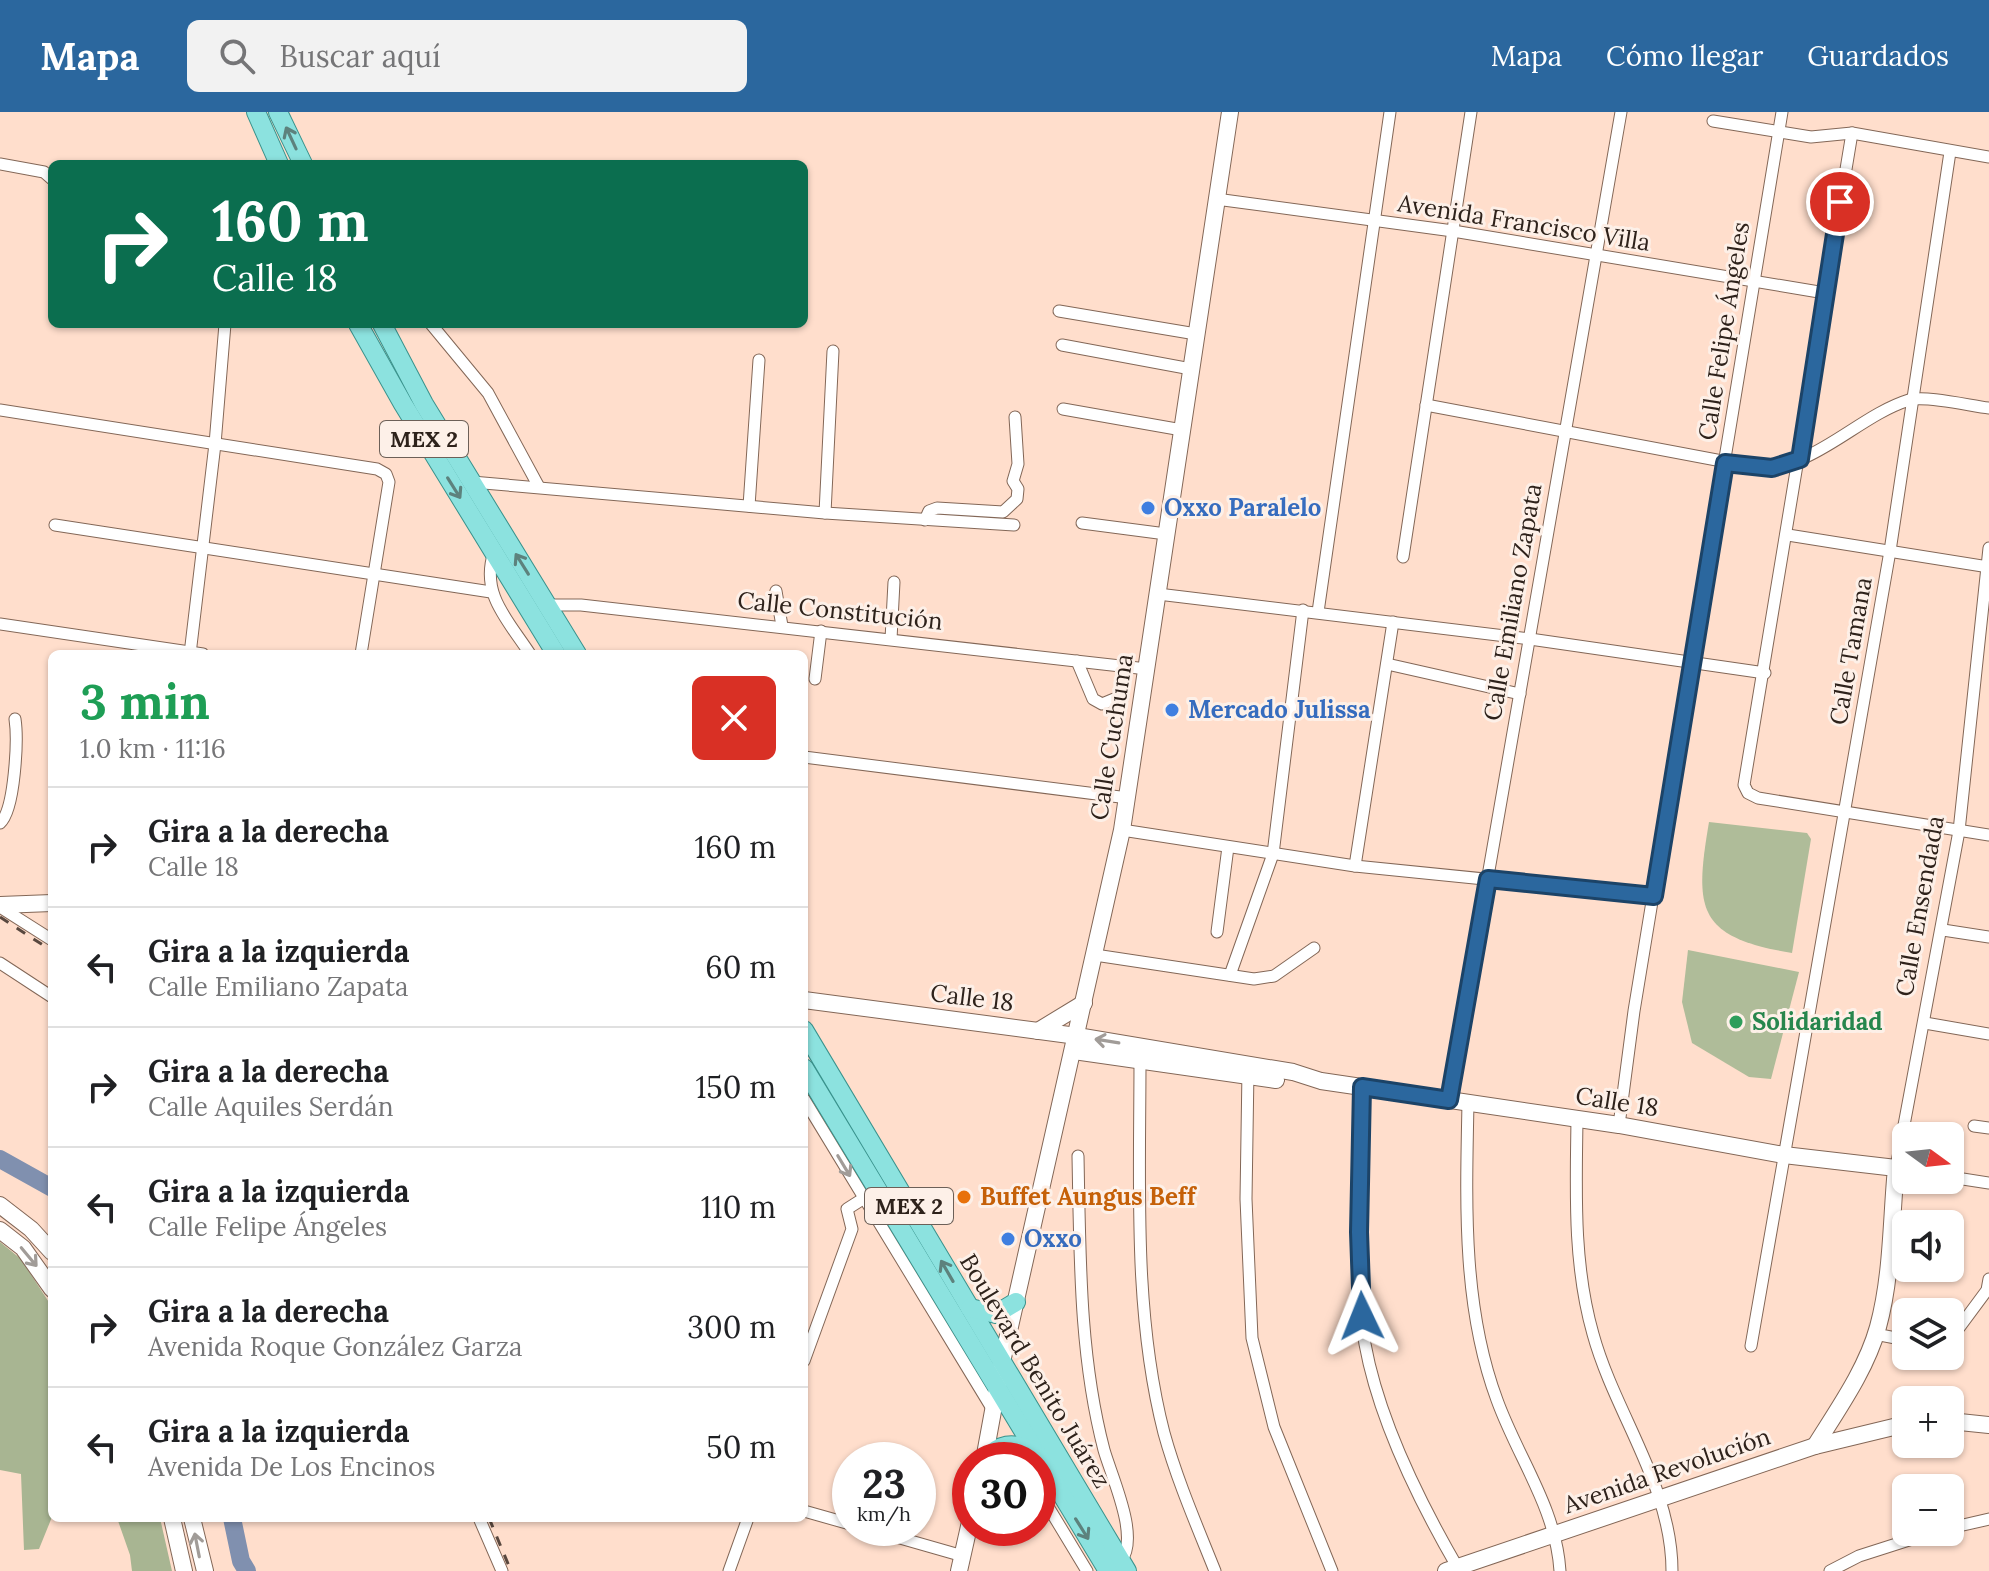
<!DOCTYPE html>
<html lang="es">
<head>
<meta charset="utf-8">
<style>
  :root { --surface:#fff; --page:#f2f2f2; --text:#202124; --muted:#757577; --line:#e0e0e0; --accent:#2b679e }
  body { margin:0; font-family:Lora,serif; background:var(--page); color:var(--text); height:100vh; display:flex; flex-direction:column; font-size:30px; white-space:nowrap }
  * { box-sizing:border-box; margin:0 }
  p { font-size:26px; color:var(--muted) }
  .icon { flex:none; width:44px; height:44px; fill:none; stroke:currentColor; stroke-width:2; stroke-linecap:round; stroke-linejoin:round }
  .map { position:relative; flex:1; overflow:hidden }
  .panel { position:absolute; left:48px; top:538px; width:760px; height:872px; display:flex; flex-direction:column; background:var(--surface); border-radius:12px; box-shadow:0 2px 6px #0004 }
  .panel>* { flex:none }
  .hud { position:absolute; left:48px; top:48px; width:760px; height:168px; border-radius:12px; box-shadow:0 2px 6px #0004; background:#0b6e4f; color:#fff; overflow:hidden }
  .needle { width:52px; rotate:105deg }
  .controls { position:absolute; left:1892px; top:1010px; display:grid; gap:16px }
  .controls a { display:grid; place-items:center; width:72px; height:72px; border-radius:12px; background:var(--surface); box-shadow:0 2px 6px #0004; font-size:40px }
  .speed { position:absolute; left:832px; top:1330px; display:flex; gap:16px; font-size:40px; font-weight:700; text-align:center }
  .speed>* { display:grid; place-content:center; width:104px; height:104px; border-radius:50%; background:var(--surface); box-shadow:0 2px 6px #0004; line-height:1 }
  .speed small { font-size:20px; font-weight:400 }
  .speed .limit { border:12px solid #d22; background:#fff; color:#111 }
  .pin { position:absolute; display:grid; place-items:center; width:68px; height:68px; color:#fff; margin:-34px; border:4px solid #fff; border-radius:50%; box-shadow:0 2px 8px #0007 }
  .me { position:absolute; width:88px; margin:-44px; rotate:358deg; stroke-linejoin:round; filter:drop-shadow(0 0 6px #0008) }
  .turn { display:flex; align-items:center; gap:28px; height:168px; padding:0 32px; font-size:36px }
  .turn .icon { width:104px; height:104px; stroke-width:2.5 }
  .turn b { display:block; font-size:56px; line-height:68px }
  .round { display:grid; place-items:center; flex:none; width:84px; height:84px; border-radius:12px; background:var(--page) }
  .overview { display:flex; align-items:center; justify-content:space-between; height:136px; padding:0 32px }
  h1 { font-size:48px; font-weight:800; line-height:60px; color:#1e9e55 }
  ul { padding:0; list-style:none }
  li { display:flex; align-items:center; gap:24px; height:120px; padding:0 32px; border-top:2px solid var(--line) }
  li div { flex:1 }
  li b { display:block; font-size:30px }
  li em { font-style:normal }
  header { display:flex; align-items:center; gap:48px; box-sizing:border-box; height:112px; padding:0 40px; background:var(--accent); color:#fff }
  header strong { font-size:38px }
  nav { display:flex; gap:44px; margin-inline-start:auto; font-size:28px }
  .search { width:560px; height:72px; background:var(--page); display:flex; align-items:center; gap:20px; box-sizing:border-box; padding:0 28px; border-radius:12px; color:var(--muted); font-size:30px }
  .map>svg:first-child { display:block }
  .green { fill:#afbc99 }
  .forest { fill:#a8b592 }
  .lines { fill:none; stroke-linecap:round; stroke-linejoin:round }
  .river { stroke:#8090af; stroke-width:18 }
  .street-casing { stroke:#836757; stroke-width:13 }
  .secondary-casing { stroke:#836757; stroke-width:18 }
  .primary-casing { stroke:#39928c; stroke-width:20 }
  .street { stroke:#fff; stroke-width:11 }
  .secondary { stroke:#fff; stroke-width:16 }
  .primary { stroke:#8ce2df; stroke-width:18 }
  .rail { stroke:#59483f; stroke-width:3; stroke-dasharray:10 10; stroke-linecap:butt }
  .oneway { stroke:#5d827d }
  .oneway2 { stroke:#a19c98 }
  .route-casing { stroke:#1c4367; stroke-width:20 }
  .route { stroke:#2b679e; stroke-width:14 }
  .shop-dot { fill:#3f7fe0; stroke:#fdf0e8; stroke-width:3 }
  .leisure-dot { fill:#2e9e5b; stroke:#fdf0e8; stroke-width:3 }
  .food-dot { fill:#e8710a; stroke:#fdf0e8; stroke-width:3 }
  .labels { text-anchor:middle; stroke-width:6; stroke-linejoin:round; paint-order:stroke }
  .shield { fill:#fdf0e8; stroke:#6c6058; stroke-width:2 }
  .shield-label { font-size:22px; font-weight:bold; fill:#2e221b }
  .street-label { font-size:24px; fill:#2e221b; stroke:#fdf0e8 }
  .shop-label { font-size:24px; font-weight:bold; fill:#366cbe; stroke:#fdf0e8; text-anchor:start }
  .leisure-label { font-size:24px; font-weight:bold; fill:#27864d; stroke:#fdf0e8; text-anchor:start }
  .food-label { font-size:24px; font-weight:bold; fill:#c56008; stroke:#fdf0e8; text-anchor:start }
</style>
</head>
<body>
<header>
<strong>Mapa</strong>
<div class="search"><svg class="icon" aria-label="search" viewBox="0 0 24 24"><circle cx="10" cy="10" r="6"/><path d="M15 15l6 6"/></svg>Buscar aquí</div>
<nav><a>Mapa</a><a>Cómo llegar</a><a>Guardados</a></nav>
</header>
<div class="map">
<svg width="1989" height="1459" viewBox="0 0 1989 1459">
  <rect width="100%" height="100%" fill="#ffdecc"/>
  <!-- green -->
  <g class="green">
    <path d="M1709 710 1807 721 1811 727 1792 841C1697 825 1694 798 1709 710Z"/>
    <path d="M1688 838 1799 860 1771 967 1749 965 1692 931 1682 890Z"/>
  </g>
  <!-- forest -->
  <g class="forest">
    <path d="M0 1130 21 1147 52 1195V1405L39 1437 24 1438 21 1362 0 1358Z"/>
    <path d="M117 1406H160L172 1459H132L130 1443Z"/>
  </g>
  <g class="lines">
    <!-- river -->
    <g class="river">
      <path d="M0 1047 52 1076"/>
      <path d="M232 1406 241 1449 247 1459"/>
    </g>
    <defs>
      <g id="street">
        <path d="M1713 9 1811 25 1852 21 1989 45"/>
        <path d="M1852 21 1744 673 1748 681 1758 686 1989 723"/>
        <path d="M0 52 44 60 52 67"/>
        <path d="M1216 87 1453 119 1825 181"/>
        <path d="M1059 199 1196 222"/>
        <path d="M431 212 488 281 539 375"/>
        <path d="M1062 233 1191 257"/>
        <path d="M1426 293 1759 356C1816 356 1858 304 1909 288 1925 283 1971 294 1989 296"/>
        <path d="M1063 297 1182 318"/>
        <path d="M0 298 377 357 386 362 389 370 361 542"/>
        <path d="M472 370 825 401 1014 413"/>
        <path d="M749 394 759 248"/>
        <path d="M825 401 833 239"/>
        <path d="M925 408 929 399 937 396 1003 400 1017 387 1018 377 1013 369 1018 352 1015 305"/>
        <path d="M1082 411 1166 422"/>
        <path d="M55 413 491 480"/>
        <path d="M1788 423 1989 455"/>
        <path d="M494 440C480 482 508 508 530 542"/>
        <path d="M1403 445 1471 0"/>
        <path d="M776 479 782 514"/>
        <path d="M1158 482 1530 527 1765 561"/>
        <path d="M545 493H581L1147 557"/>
        <path d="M1318 500 1390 0"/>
        <path d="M0 512 203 542"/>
        <path d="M891 527 894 470"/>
        <path d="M190 542 215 332 225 212"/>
        <path d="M1077 549 1093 587 1102 592 1114 587"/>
        <path d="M1387 552 1520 582"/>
        <path d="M815 567 821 519"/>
        <path d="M804 645 1128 686"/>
        <path d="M0 711C15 698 18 627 15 607"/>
        <path d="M1122 718 1355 754 1654 784"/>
        <path d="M1355 754 1393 510"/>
        <path d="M0 795 52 828"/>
        <path d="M1943 818 1989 825"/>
        <path d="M1217 820 1228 735"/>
        <path d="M1095 843 1254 867 1274 864 1314 836"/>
        <path d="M0 851 52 885"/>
        <path d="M1230 863 1273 742 1303 498"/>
        <path d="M1925 911 1989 922"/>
        <path d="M1140 948C1140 1071 1133 1201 1164 1321 1177 1368 1197 1414 1215 1459"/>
        <path d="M1248 958 1246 1087 1252 1226 1274 1315 1332 1459"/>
        <path d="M1362 975C1358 1053 1351 1155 1365 1232 1379 1309 1420 1391 1459 1458"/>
        <path d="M804 987 993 1298"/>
        <path d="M1449 988 1621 0"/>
        <path d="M1468 991C1466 1090 1462 1194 1497 1288 1518 1346 1556 1396 1560 1459"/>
        <path d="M1577 1008C1576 1079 1573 1152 1593 1222 1615 1302 1672 1374 1672 1459"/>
        <path d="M1619 1013 1634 899 1782 0"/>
        <path d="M1974 1014 1989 1016"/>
        <path d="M1078 1044C1080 1142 1079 1243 1104 1338 1112 1366 1140 1425 1121 1449"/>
        <path d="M1906 1057 1896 1056 1959 719 1989 436"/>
        <path d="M1950 1065 1989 1071"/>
        <path d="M1875 1222 1906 1228"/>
        <path d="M1950 1228 1987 1178 1989 1167"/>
        <path d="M1751 1234 1890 439 1950 40"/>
        <path d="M804 1249 852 1117 847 1097 869 1083"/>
        <path d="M1038 1378 1087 1459"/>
        <path d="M804 1399 850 1412"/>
        <path d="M479 1406 502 1459"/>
        <path d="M865 1416 963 1444"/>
        <path d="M1950 1416 1989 1407"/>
        <path d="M729 1459 748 1406"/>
        <path d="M1830 1459 1859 1444 1934 1420"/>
      </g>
      <g id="secondary">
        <path d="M0 793 52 791"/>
        <path d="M804 888 1077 924 1293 960 1321 969 1619 1013 1784 1043 1896 1056C1891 1108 1892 1164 1878 1215 1866 1258 1838 1297 1815 1334"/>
        <path d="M1038 919 1084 891"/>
        <path d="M1074 939 1276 968"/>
        <path d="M0 1093 31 1117 52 1140"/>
        <path d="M0 1118 23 1136 52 1177"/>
        <path d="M1950 1309 1989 1313"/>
        <path d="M984 1348 1002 1250 1122 718 1230 0"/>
        <path d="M172 1406 184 1459"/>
        <path d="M192 1406 205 1459"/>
        <path d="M959 1459 970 1410"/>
        <path d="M1446 1459 1815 1334 1906 1312"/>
      </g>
      <g id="primary">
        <path d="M256 0 279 52"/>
        <path d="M278 0 303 52"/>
        <path d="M358 212 403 292 556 542"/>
        <path d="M382 212 424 292 577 542"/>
        <path d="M804 918 1127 1459"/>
        <path d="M804 956 1108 1459"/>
        <path d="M970 1196 996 1202 1016 1190"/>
        <path d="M984 1348C1000 1331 1012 1330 1033 1338"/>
      </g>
    </defs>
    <!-- street casing -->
    <use href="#street" class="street-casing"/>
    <!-- secondary casing -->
    <use href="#secondary" class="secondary-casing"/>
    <!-- primary casing -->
    <use href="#primary" class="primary-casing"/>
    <!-- street -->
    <use href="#street" class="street"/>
    <!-- secondary -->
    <use href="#secondary" class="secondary"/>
    <!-- primary -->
    <use href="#primary" class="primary"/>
    <!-- rail -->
    <g class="rail">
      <path d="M0 805 52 839"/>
      <path d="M489 1406 511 1459"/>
    </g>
  </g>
  <!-- one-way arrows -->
  <defs><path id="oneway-shaft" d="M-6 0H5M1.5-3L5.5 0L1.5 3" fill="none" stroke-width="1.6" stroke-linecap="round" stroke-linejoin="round" transform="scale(2)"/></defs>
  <g class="oneway">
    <use href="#oneway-shaft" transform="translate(291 26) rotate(-115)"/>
    <use href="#oneway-shaft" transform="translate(454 376) rotate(58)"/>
    <use href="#oneway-shaft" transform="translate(522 452) rotate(-122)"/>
    <use href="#oneway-shaft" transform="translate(947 1159) rotate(-120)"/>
    <use href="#oneway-shaft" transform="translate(1082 1417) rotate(58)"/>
  </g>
  <g class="oneway2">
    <use href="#oneway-shaft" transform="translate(1107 929) rotate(-171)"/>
    <use href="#oneway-shaft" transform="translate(844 1054) rotate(59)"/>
    <use href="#oneway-shaft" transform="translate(29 1145) rotate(50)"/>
    <use href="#oneway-shaft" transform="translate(197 1433) rotate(-101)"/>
  </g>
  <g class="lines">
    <defs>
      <path id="route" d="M1362 1204 1359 1120 1362 975 1449 988 1488 767 1654 784 1725 351 1772 356 1800 347 1840 90"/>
    </defs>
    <!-- route casing -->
    <use href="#route" class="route-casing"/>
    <!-- route -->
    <use href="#route" class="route"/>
  </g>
  <!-- markers -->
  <g class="shop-dot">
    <circle cx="1148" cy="396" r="8"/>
    <circle cx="1172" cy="598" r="8"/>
    <circle cx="1008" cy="1127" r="8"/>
  </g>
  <circle class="leisure-dot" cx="1736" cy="910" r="8"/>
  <circle class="food-dot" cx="964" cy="1085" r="8"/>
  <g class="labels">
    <!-- shield labels -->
    <g class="shield">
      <rect x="380" y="309" width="88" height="36" rx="6"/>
      <rect x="865" y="1076" width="88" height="36" rx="6"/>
    </g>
    <g class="shield-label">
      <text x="424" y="335">MEX 2</text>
      <text x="909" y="1102">MEX 2</text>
    </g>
    <!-- street labels -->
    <g class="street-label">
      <text transform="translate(1524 111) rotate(9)" y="8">Avenida Francisco Villa</text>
      <text transform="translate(1724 219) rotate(-81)" y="8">Calle Felipe Ángeles</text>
      <text transform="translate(1513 490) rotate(-80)" y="8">Calle Emiliano Zapata</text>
      <text transform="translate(840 499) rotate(6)" y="8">Calle Constitución</text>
      <text transform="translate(1851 539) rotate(-80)" y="8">Calle Tamana</text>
      <text transform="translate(1112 625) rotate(-81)" y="8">Calle Cuchuma</text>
      <text transform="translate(1920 794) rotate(-80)" y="8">Calle Ensendada</text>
      <text transform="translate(972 886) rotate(7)" y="8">Calle 18</text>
      <text transform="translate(1617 990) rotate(9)" y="8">Calle 18</text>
      <text transform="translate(1035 1259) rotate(59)" y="8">Boulevard Benito Juárez</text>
      <text transform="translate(1667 1359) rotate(-19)" y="8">Avenida Revolución</text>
    </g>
    <!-- shop labels -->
    <g class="shop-label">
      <text x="1164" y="404">Oxxo Paralelo</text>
      <text x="1188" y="606">Mercado Julissa</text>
      <text x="1024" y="1135">Oxxo</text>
    </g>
    <!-- leisure labels -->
    <g class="leisure-label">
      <text x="1752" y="918">Solidaridad</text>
    </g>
    <!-- food labels -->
    <g class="food-label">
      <text x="980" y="1093">Buffet Aungus Beff</text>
    </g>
  </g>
</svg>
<div class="controls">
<a><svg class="needle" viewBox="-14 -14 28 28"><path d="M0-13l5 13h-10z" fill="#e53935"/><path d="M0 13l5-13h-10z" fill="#757577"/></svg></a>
<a><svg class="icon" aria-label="sound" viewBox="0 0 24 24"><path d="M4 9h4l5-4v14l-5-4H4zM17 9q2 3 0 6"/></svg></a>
<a><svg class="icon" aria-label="layers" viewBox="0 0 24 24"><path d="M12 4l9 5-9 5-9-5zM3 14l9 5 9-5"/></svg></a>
<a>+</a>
<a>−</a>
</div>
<div class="speed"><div>23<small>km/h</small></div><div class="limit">30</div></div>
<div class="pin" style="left:1840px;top:90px;background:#d93025"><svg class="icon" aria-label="arrive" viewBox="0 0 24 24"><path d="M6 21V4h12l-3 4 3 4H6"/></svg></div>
<svg class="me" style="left:1362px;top:1204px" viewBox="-20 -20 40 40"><path d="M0-17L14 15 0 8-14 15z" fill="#2b679e" stroke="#fff" stroke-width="4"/></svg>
<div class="hud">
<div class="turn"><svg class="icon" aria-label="right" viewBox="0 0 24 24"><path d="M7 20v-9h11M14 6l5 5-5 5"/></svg><div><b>160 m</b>Calle 18</div></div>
</div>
<section class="panel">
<div class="overview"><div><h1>3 min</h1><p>1.0 km · 11:16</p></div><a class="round" style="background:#d93025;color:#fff"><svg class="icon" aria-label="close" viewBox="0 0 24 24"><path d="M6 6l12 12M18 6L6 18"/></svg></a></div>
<ul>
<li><svg class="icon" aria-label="right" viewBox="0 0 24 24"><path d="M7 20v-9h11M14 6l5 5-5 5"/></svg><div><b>Gira a la derecha</b><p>Calle 18</p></div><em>160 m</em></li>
<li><svg class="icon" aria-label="left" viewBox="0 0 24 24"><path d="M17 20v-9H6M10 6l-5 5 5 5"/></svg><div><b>Gira a la izquierda</b><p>Calle Emiliano Zapata</p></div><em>60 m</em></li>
<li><svg class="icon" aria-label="right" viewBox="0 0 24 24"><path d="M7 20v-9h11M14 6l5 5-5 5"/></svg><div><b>Gira a la derecha</b><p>Calle Aquiles Serdán</p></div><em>150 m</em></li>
<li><svg class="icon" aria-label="left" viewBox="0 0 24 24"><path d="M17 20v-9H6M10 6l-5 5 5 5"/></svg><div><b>Gira a la izquierda</b><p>Calle Felipe Ángeles</p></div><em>110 m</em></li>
<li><svg class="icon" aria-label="right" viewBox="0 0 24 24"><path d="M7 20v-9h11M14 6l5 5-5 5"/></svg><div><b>Gira a la derecha</b><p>Avenida Roque González Garza</p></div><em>300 m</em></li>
<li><svg class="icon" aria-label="left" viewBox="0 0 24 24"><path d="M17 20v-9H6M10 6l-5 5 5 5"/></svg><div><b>Gira a la izquierda</b><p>Avenida De Los Encinos</p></div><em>50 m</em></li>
</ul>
</section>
</div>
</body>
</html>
